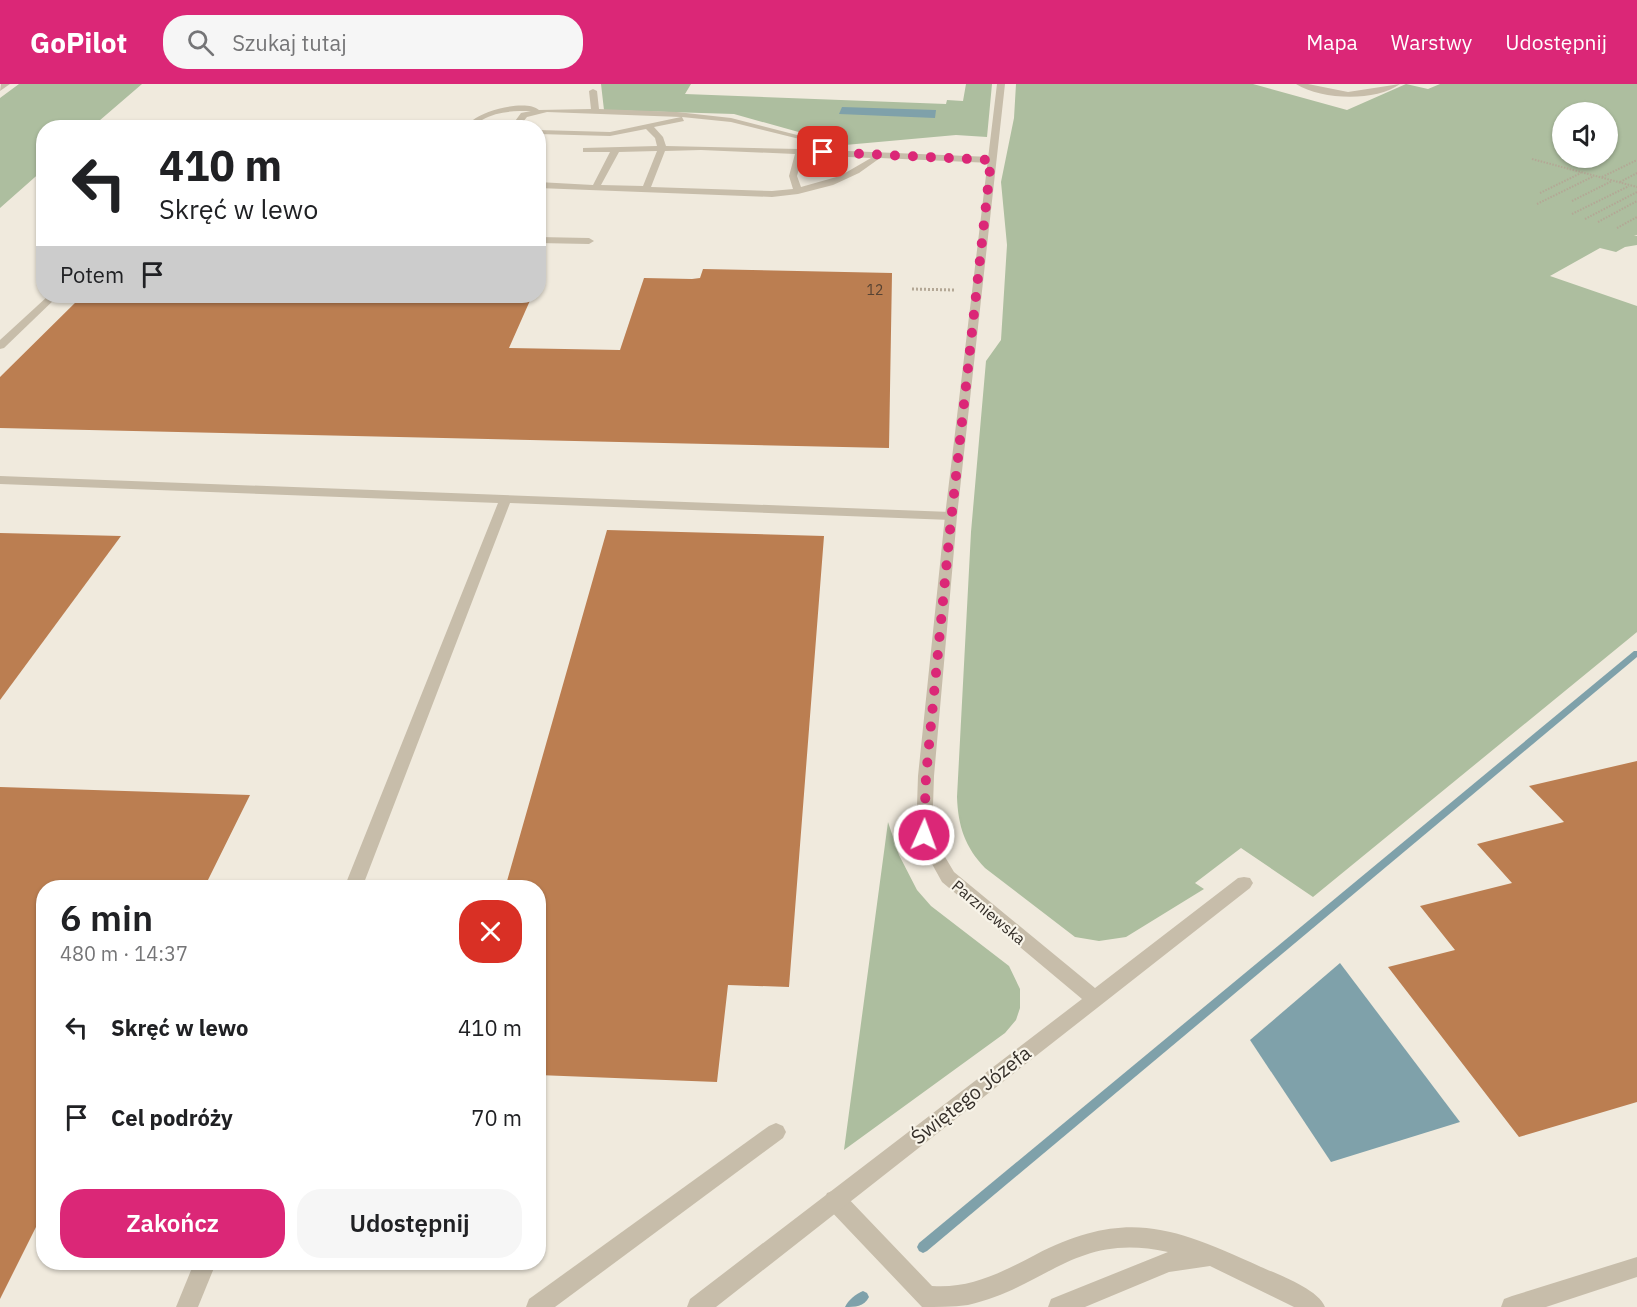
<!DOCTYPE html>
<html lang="pl">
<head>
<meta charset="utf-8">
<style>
  :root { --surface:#fff; --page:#f6f6f6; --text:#202124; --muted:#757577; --accent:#db2777 }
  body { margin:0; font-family:"IBM Plex Sans",sans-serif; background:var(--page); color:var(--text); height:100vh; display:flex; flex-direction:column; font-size:22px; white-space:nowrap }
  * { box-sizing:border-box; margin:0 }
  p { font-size:20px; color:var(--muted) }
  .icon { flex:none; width:33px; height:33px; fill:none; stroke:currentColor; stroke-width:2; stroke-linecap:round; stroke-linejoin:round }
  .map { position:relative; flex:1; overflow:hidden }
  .drawer { position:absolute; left:36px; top:796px; width:510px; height:390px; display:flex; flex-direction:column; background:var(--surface); border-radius:24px; box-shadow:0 2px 4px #0004 }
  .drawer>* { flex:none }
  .top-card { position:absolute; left:36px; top:36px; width:510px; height:183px; border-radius:24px; box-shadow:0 2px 4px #0004; background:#fff; color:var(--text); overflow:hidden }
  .buttons { position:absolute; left:1552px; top:18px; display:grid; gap:12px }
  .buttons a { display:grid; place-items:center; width:66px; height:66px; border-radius:50%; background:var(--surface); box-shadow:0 2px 4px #0004; font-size:30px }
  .pin { position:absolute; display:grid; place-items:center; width:51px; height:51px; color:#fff; margin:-26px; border-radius:12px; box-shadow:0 3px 9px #0006 }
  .me { position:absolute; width:66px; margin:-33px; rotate:2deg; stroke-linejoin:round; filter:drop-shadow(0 0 4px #0008) }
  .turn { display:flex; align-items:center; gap:21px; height:126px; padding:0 24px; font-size:27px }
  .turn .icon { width:78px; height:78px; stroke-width:2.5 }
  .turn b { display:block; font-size:42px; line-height:51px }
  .then { display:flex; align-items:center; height:57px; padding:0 24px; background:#0003; gap:12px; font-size:22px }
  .round { display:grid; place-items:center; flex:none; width:63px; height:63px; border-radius:24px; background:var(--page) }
  .summary { display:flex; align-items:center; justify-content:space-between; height:102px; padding:0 24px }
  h1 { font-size:36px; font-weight:600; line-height:45px }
  .action { display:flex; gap:12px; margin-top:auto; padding:12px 24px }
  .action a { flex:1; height:69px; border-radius:24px; background:var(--accent); color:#fff; font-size:24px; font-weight:600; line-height:69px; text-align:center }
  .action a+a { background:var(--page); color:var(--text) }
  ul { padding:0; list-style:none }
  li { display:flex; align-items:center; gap:18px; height:90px; padding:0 24px }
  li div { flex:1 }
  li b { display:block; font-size:22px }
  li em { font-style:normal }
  header { display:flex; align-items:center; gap:36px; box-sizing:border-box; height:84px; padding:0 30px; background:var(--accent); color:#fff }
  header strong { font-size:28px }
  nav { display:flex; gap:33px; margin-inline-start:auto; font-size:21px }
  .search { width:420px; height:54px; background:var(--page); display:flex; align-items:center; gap:15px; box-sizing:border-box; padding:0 21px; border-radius:24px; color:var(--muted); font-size:22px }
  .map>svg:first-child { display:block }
  .green { fill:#adbe9f; fill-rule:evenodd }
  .water { fill:#7fa1aa }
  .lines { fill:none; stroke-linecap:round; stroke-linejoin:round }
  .stream { fill:#7fa1aa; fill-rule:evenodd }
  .building { fill:#bb7e51 }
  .path-far1 { stroke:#b3a795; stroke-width:2; stroke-dasharray:1.5 1.5; stroke-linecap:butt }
  .path { stroke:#b3a795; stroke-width:3; stroke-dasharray:2 2; stroke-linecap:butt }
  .lane { fill:#c7bdaa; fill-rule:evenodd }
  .street { fill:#c7bdaa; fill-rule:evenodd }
  .route { stroke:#db2777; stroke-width:10; stroke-dasharray:0 18 }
  .labels { text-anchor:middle; stroke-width:4.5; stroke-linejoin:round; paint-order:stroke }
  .number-label { font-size:14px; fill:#564333 }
  .street-label { font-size:16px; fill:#352f29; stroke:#f8f4e9 }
  .near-street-label { font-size:20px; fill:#352f29; stroke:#f8f4e9 }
</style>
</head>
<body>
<header>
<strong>GoPilot</strong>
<div class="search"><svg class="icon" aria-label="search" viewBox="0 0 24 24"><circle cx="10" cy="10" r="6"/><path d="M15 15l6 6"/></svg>Szukaj tutaj</div>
<nav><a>Mapa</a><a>Warstwy</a><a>Udostępnij</a></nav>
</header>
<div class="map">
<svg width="1637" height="1223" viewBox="0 0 1637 1223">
  <rect width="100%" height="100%" fill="#f0eadd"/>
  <!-- green -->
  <g class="green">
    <path d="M19 0H142L92 43 44 44 43 86 0 124V14Z"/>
    <path d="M601 0H691L685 10 946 20 947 16 963 17 966 0H992L987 53 956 51 845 61 734 30 604 26Z"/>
    <path d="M1016 0H1253L1347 26 1406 0 1428 5 1440 0H1637V151H1634L1637 152V161L1625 163 1616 168 1600 164 1550 192 1637 222V548L1313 813 1241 764 1195 799 1204 805 1126 853 1099 857 1075 853 985 784C965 763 958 742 957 713L971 448 986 277 1001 256 1007 161 1001 98 1014 34ZM1563 28H1608V74H1563Z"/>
    <path d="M888 738 899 771 917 806 931 822 1009 882 1020 905V924L1016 936 1005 949 844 1066Z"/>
  </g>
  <!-- water -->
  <g class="water">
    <path d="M842 23 936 26 935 34 839 30Z"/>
    <path d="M1340 879 1460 1038 1331 1078 1250 956Z"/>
  </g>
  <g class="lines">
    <!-- stream -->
    <g class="stream">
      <path d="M1634 567H1637V573L927 1167 923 1169 919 1167 917 1163 919 1159Z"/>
      <path d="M863 1207 867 1209 869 1213C864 1223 855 1223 845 1223 848 1216 856 1210 863 1207Z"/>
    </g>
  </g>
  <!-- building -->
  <g class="building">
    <path d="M703 185 892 189 889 364 0 344V293L82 212H532L509 264 620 266 644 194 692 195 700 194Z"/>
    <path d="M607 446 824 452 789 903 728 901 717 998 538 991V804H505Z"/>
    <path d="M0 449 121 452 0 616Z"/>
    <path d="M1637 677V1018L1519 1053 1388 883 1455 866 1420 822 1512 799 1477 760 1564 738 1529 702Z"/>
    <path d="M0 703 250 711 204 804H44V1127L0 1215Z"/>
  </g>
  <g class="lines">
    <!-- path-far1 -->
    <g class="path-far1">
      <path d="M1532 75 1637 103"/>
      <path d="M1602 93 1637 76"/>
      <path d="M1620 98 1637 89"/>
      <path d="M1540 109 1581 89"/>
      <path d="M1572 117 1612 97"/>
      <path d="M1537 120 1594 92"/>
      <path d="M1572 130 1629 102"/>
      <path d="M1585 135 1637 108"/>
      <path d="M1598 138 1637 117"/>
      <path d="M1617 144 1637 133"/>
    </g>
    <!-- path -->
    <path class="path" d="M912 205 954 206"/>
    <!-- lane -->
    <g class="lane">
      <path d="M1 0H10L0 7Z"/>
      <path d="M1296 0H1308L1348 8 1400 0C1375 18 1322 16 1296 0Z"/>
      <path d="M593 5 597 7 599 25 677 28 731 34 840 62 836 64 731 38 682 33 684 37 654 43 663 53 666 62 800 65 991 73 995 76 991 79 880 74 859 89 833 101 798 110 772 113 538 104V98L593 101 610 68H583V64L657 62 655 54 646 45 610 52 538 50V46L610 48 681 33 547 28 527 33 518 44H510L521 29 531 27C514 27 497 27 482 36L489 44H480L473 36C485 26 527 15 539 26L591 25 589 7ZM701 66 795 70 789 92 793 105 772 107 651 103 665 67ZM657 67 643 102 601 101 619 68ZM803 71 871 74 840 92 801 103 797 92Z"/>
      <path d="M538 153 589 154 594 157 589 160 538 159Z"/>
      <path d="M48 212H58L4 264 0 265V256Z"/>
      <path d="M0 392 951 428 957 432 951 436 510 419 362 804H344L498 419 0 400Z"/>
      <path d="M776 1039 783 1042 786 1048 783 1054 555 1223H526L529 1215 769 1042Z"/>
      <path d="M835 1106 843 1109 932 1202C970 1205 1002 1188 1035 1171 1127 1124 1172 1143 1261 1183 1279 1191 1318 1205 1325 1223H1294L1210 1182 1169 1188 1085 1223H1048L1051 1215 1168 1168C1075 1147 1046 1204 968 1221 953 1223 937 1223 922 1223L827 1123 824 1116 827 1109Z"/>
      <path d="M1637 1173V1193L1546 1223H1501L1504 1215 1512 1212Z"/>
      <path d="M194 1179H216L198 1223H176Z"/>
    </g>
    <!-- street -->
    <path class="street" d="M997 0H1005L957 432 934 692 932 751 954 788 1095 904 1238 794 1244 793 1250 794 1253 799 1250 804 716 1223H687L690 1215 1082 915 942 798 916 751 918 692 945 432Z"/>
  </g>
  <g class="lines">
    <!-- route -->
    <path class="route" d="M823 68 991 76 949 455 926 692 924 751"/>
  </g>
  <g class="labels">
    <!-- number labels -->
    <g class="number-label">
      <text x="875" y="211">12</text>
    </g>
    <!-- street labels -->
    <g class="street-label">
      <text transform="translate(989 828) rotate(40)" y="6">Parzniewska</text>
    </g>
    <!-- near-street labels -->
    <g class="near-street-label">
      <text transform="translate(971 1011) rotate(-38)" y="7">Świętego Józefa</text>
    </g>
  </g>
</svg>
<div class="buttons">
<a><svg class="icon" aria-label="sound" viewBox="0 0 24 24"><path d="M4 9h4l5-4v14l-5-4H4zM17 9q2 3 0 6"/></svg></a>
</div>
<div class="pin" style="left:823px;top:68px;background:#d93025"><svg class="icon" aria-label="arrive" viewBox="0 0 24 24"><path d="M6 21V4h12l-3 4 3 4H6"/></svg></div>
<svg class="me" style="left:924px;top:751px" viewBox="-20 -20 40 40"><circle r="17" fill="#db2777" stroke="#fff" stroke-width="3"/><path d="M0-11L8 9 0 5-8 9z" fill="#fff"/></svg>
<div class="top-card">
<div class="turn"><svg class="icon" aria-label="left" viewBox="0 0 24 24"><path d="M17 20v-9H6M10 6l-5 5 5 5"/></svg><div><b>410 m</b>Skręć w lewo</div></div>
<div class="then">Potem<svg class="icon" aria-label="arrive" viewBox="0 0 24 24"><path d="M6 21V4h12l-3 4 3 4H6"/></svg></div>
</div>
<section class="drawer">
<div class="summary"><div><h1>6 min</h1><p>480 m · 14:37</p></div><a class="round" style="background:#d93025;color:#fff"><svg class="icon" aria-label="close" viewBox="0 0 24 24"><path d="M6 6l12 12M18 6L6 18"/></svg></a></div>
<ul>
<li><svg class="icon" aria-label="left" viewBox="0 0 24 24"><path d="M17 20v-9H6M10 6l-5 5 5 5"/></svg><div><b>Skręć w lewo</b></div><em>410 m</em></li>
<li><svg class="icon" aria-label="arrive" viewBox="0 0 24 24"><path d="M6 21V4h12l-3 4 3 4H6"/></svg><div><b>Cel podróży</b></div><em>70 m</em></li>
</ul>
<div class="action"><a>Zakończ</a><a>Udostępnij</a></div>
</section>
</div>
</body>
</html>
